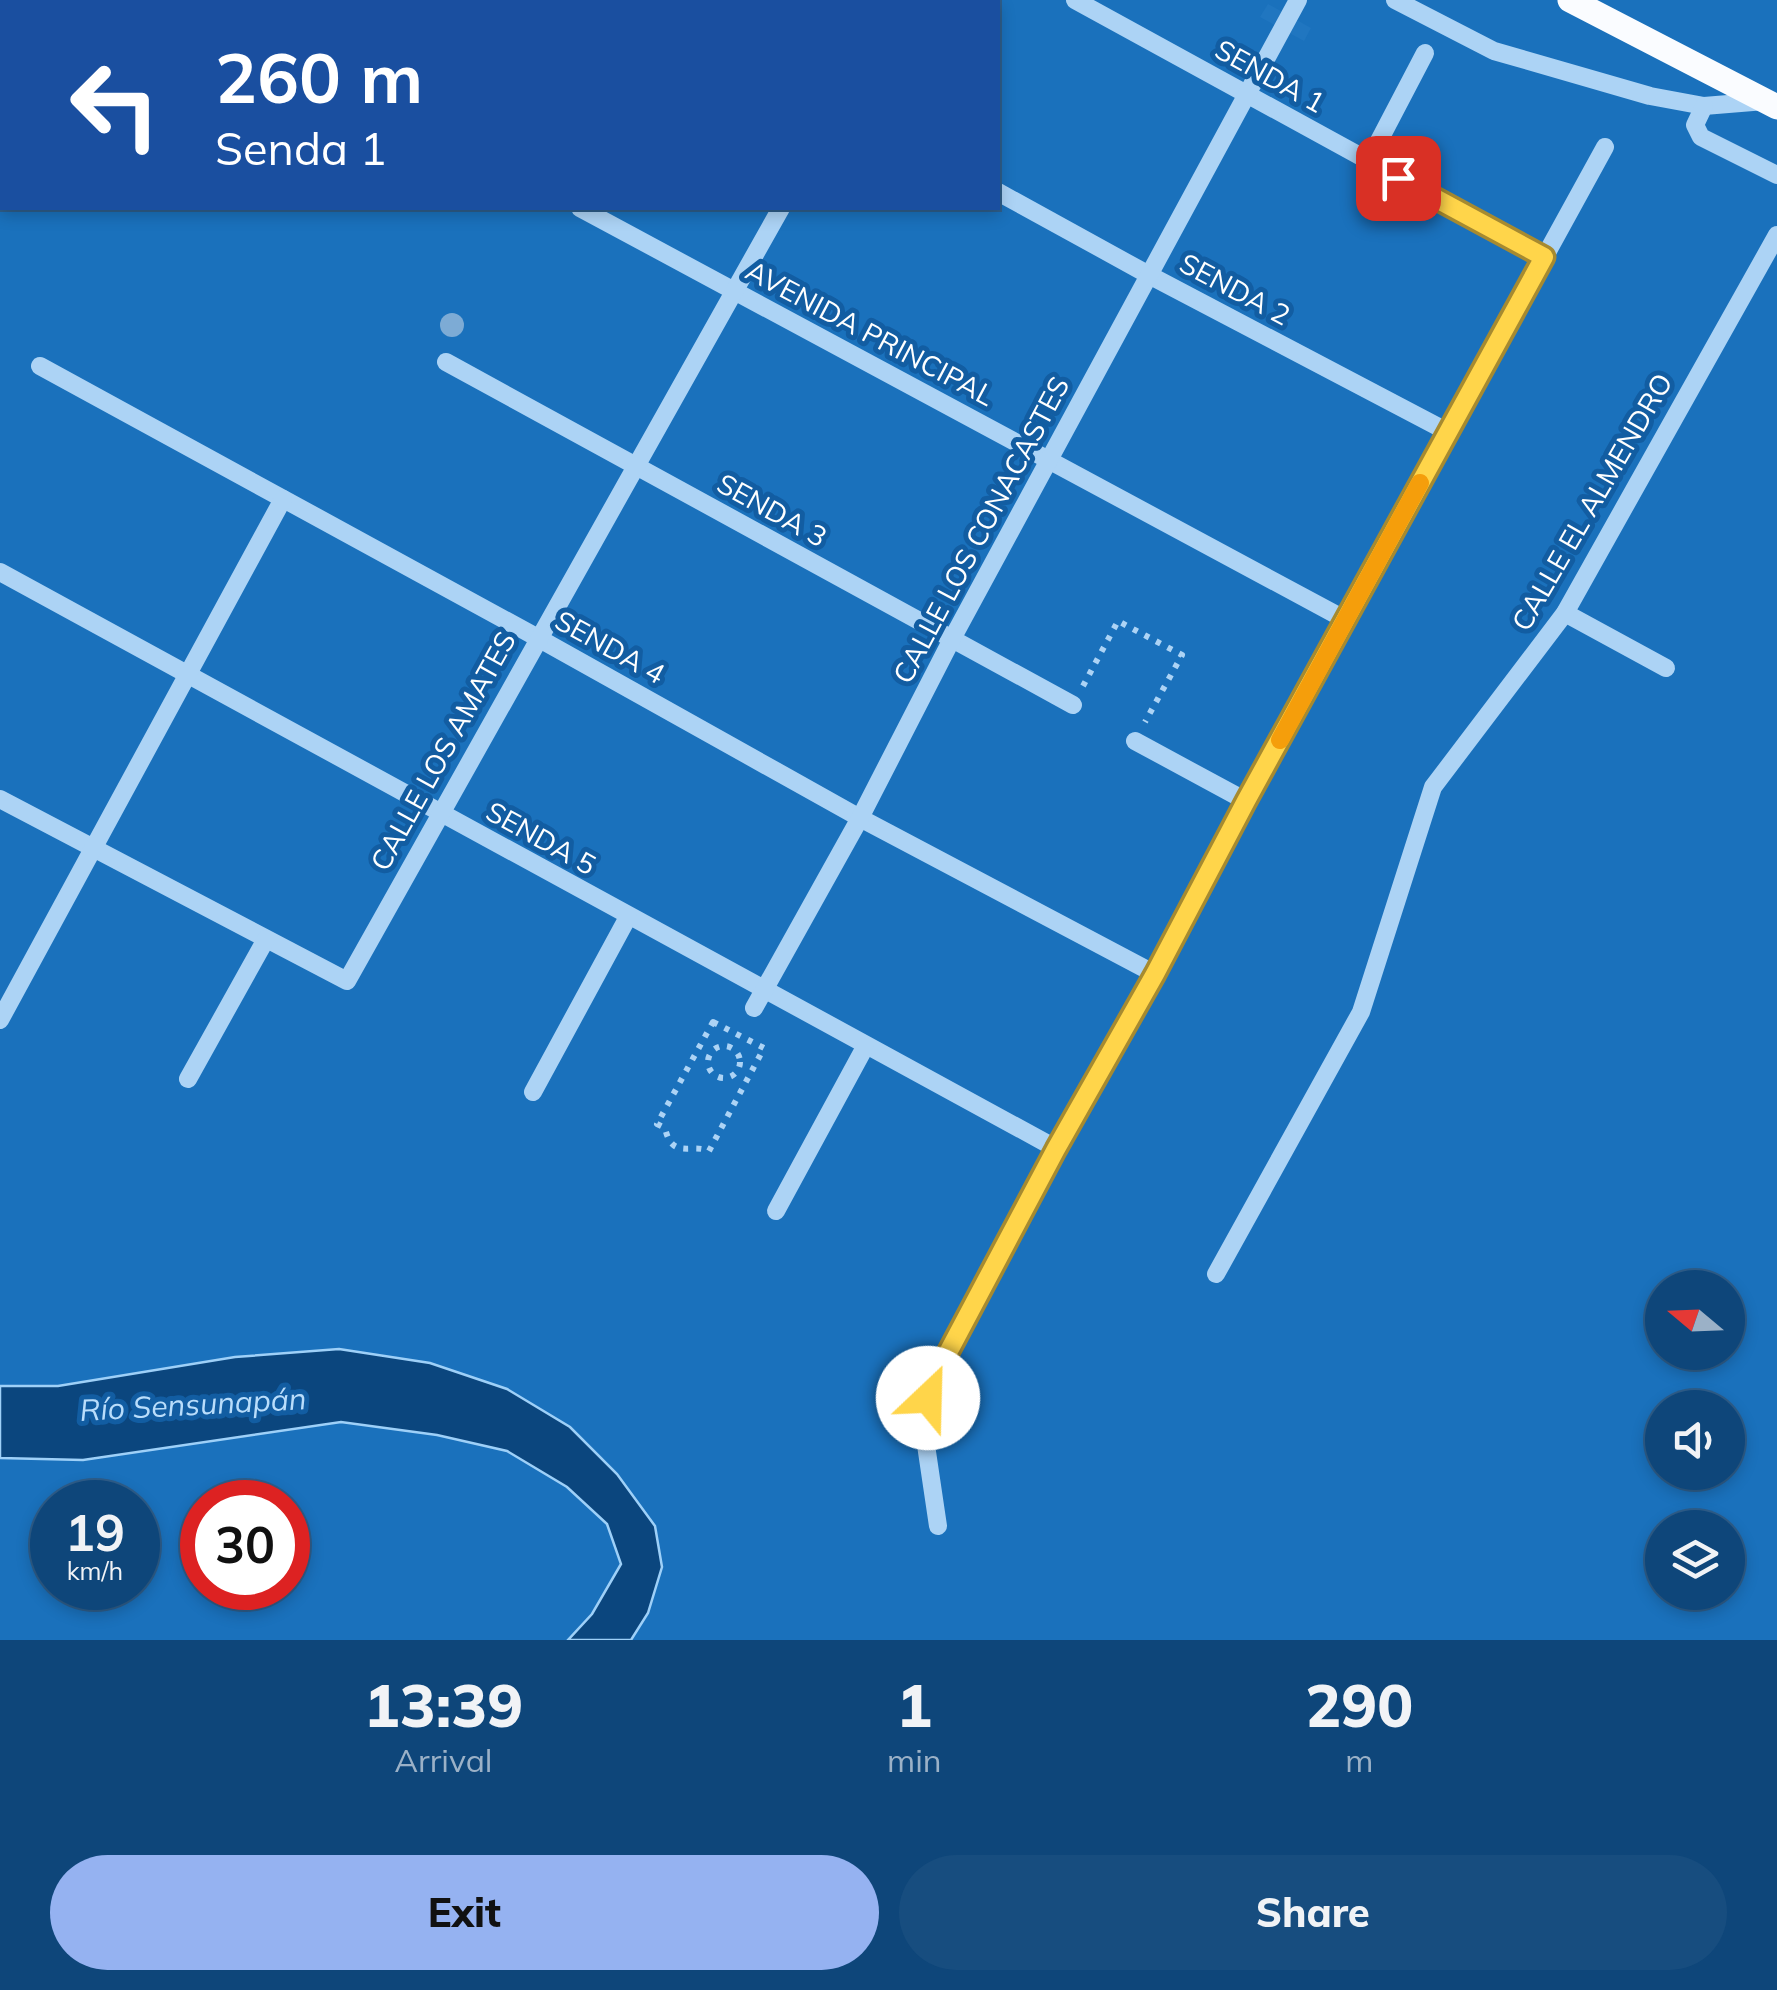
<!DOCTYPE html>
<html lang="en">
<head>
<meta charset="utf-8">
<style>
  :root { --surface:#0e467a; --page:#174d7f; --text:#f1f3f6; --muted:#9bb1c7; --line:#2e5e8b; --accent:#95b2f1 }
  body { margin:0; font-family:Mulish,sans-serif; background:var(--page); color:var(--text); height:100vh; display:flex; flex-direction:column; font-size:38px; white-space:nowrap }
  * { box-sizing:border-box; margin:0 }
  p { font-size:32px; color:var(--muted) }
  .icon { flex:none; width:55px; height:55px; fill:none; stroke:currentColor; stroke-width:2; stroke-linecap:round; stroke-linejoin:round }
  .map { position:relative; height:1640px; overflow:hidden }
  .details { display:flex; flex-direction:column; background:var(--surface); flex:1 }
  .details>* { flex:none }
  .guide { position:absolute; left:0px; top:0px; width:1000px; height:210px; box-shadow:0 5px 15px #0003,0 0 0 2px var(--line); background:#1a4fa0; color:#fff; overflow:hidden }
  .needle { width:65px; rotate:289deg }
  .controls { position:absolute; left:1645px; top:1270px; display:grid; gap:20px }
  .controls a { display:grid; place-items:center; width:100px; height:100px; border-radius:50%; background:var(--surface); box-shadow:0 5px 15px #0003,0 0 0 2px var(--line); font-size:50px }
  .speed { position:absolute; left:30px; top:1480px; display:flex; gap:20px; font-size:50px; font-weight:700; text-align:center }
  .speed>* { display:grid; place-content:center; width:130px; height:130px; border-radius:50%; background:var(--surface); box-shadow:0 5px 15px #0003,0 0 0 2px var(--line); line-height:1 }
  .speed small { font-size:25px; font-weight:400 }
  .speed .limit { border:15px solid #d22; background:#fff; color:#111 }
  .pin { position:absolute; display:grid; place-items:center; width:85px; height:85px; color:#fff; margin:-42px; border-radius:20px; box-shadow:0 5px 15px #0006 }
  .me { position:absolute; width:110px; margin:-55px; rotate:24deg; stroke-linejoin:round; filter:drop-shadow(0 0 8px #0008) }
  .turn { display:flex; align-items:center; gap:35px; height:210px; padding:0 50px; font-size:45px }
  .turn .icon { width:130px; height:130px; stroke-width:2.5 }
  .turn b { display:block; font-size:70px; line-height:85px }
  .eta { display:flex; justify-content:space-evenly; align-items:center; height:170px; text-align:center }
  .eta b { font-size:60px; font-weight:800; line-height:70px }
  .button { display:flex; gap:20px; margin-top:auto; padding:20px 50px }
  .button a { flex:1; height:115px; border-radius:60px; background:var(--accent); color:#111; font-size:40px; font-weight:800; line-height:115px; text-align:center }
  .button a+a { background:var(--page); color:var(--text) }
  .map>svg:first-child { display:block }
  .green { fill:#1a71bc; fill-rule:evenodd }
  .water { fill:#0b467e; stroke:#9ed0f8; stroke-width:2.5 }
  .building { fill:#2076c0 }
  .lines { fill:none; stroke-linecap:round; stroke-linejoin:round }
  .path { stroke:#acd3f5; stroke-width:6; stroke-dasharray:5 8; stroke-linecap:butt }
  .minor { stroke:#acd3f5; stroke-width:18 }
  .major { stroke:#fafcff; stroke-width:25 }
  .tree { fill:#7dabd5 }
  .route-casing { stroke:#a68a30; stroke-width:25 }
  .route { stroke:#ffd54a; stroke-width:18 }
  .slow { stroke:#f59e0b; stroke-width:18 }
  .labels { text-anchor:middle; stroke-width:10; stroke-linejoin:round; paint-order:stroke }
  .street-label { font-size:28px; fill:#fff; stroke:#125da2 }
  .water-label { font-size:30px; font-style:italic; fill:#b9ddfb; stroke:#125da2 }
</style>
</head>
<body>
<div class="map">
<svg width="1777" height="1640" viewBox="0 0 1777 1640">
  <rect width="100%" height="100%" fill="#125da2"/>
  <!-- green -->
  <path class="green" d="M0 0H1777V1640H0ZM2 2H998V208H2ZM1662 1288H1728V1352H1662ZM1662 1408H1728V1472H1662ZM52 1502H138V1588H52ZM202 1502H288V1588H202ZM1662 1528H1728V1592H1662Z"/>
  <!-- water -->
  <path class="water" d="M339 1349 430 1363 507 1389 570 1427 617 1474 655 1526 662 1567 648 1613 631 1640H568L592 1614 621 1564 607 1524 567 1487 507 1451 437 1435 341 1422 83 1460 0 1458V1386H58L235 1357Z"/>
  <!-- building -->
  <path class="building" d="M1268 4 1311 28 1304 41 1260 17Z"/>
  <g class="lines">
    <!-- path -->
    <g class="path">
      <path d="M86 2 87 0"/>
      <path d="M0 144 2 140"/>
      <path d="M1083 686 1118 621 1182 655 1145 722"/>
      <path d="M713 1022 764 1048 709 1151C691 1143 672 1160 665 1128L657 1124Z"/>
      <circle cx="724" cy="1062" r="16"/>
    </g>
    <!-- minor -->
    <g class="minor">
      <path d="M646 0 650 2"/>
      <path d="M1075 0 1544 257"/>
      <path d="M1395 0 1494 51 1650 96 1704 106 1765 101"/>
      <path d="M894 2 895 0"/>
      <path d="M1704 106 1695 125 1701 137 1777 175"/>
      <path d="M1368 162 1425 53"/>
      <path d="M998 192 1149 275 1448 432"/>
      <path d="M580 208 1346 620"/>
      <path d="M446 362 1073 705"/>
      <path d="M40 366 538 638 860 818 1155 974"/>
      <path d="M0 572 1057 1149"/>
      <path d="M1565 613 1666 668"/>
      <path d="M1135 741 1246 801"/>
      <path d="M0 799 347 981 781 208"/>
      <path d="M754 1008 860 818 952 639 1298 0"/>
      <path d="M0 1020 283 499"/>
      <path d="M188 1079 266 939"/>
      <path d="M533 1092 628 917"/>
      <path d="M776 1211 865 1047"/>
      <path d="M1216 1274 1361 1012 1433 787 1565 613 1777 235"/>
      <path d="M938 1526 922 1418 935 1379 1057 1149 1155 974 1246 801 1605 147"/>
    </g>
    <!-- major -->
    <path class="major" d="M1570 0 1777 107"/>
  </g>
  <!-- trees -->
  <circle class="tree" cx="452" cy="325" r="12"/>
  <g class="lines">
    <defs>
      <path id="route" d="M928 1398 934 1379 1056 1149 1155 974 1246 801 1544 257 1398 178"/>
    </defs>
    <!-- route casing -->
    <use href="#route" class="route-casing"/>
    <!-- route -->
    <use href="#route" class="route"/>
    <!-- slow -->
    <path class="slow" d="M1280 740 1420 483"/>
  </g>
  <g class="labels">
    <!-- street labels -->
    <g class="street-label">
      <text transform="translate(1270 76) rotate(29)" y="10">SENDA 1</text>
      <text transform="translate(1235 289) rotate(28)" y="10">SENDA 2</text>
      <text transform="translate(870 333) rotate(28)" y="10">AVENIDA PRINCIPAL</text>
      <text transform="translate(1592 502) rotate(-60)" y="10">CALLE EL ALMENDRO</text>
      <text transform="translate(772 510) rotate(29)" y="10">SENDA 3</text>
      <text transform="translate(981 530) rotate(-62)" y="10">CALLE LOS CONACASTES</text>
      <text transform="translate(610 647) rotate(29)" y="10">SENDA 4</text>
      <text transform="translate(443 751) rotate(-61)" y="10">CALLE LOS AMATES</text>
      <text transform="translate(541 838) rotate(29)" y="10">SENDA 5</text>
    </g>
    <!-- water labels -->
    <g class="water-label">
      <text transform="translate(193 1405) rotate(-3)" y="10">Río Sensunapán</text>
    </g>
  </g>
</svg>
<div class="controls">
<a><svg class="needle" viewBox="-14 -14 28 28"><path d="M0-13l5 13h-10z" fill="#e53935"/><path d="M0 13l5-13h-10z" fill="#9bb1c7"/></svg></a>
<a><svg class="icon" aria-label="sound" viewBox="0 0 24 24"><path d="M4 9h4l5-4v14l-5-4H4zM17 9q2 3 0 6"/></svg></a>
<a><svg class="icon" aria-label="layers" viewBox="0 0 24 24"><path d="M12 4l9 5-9 5-9-5zM3 14l9 5 9-5"/></svg></a>
</div>
<div class="speed"><div>19<small>km/h</small></div><div class="limit">30</div></div>
<div class="pin" style="left:1398px;top:178px;background:#d93025"><svg class="icon" aria-label="arrive" viewBox="0 0 24 24"><path d="M6 21V4h12l-3 4 3 4H6"/></svg></div>
<svg class="me" style="left:928px;top:1398px" viewBox="-20 -20 40 40"><circle r="19" fill="#fff"/><path d="M0-13L10 11 0 6-10 11z" fill="#ffd54a"/></svg>
<div class="guide">
<div class="turn"><svg class="icon" aria-label="left" viewBox="0 0 24 24"><path d="M17 20v-9H6M10 6l-5 5 5 5"/></svg><div><b>260 m</b>Senda 1</div></div>
</div>
</div>
<section class="details">
<div class="eta">
<div><b>13:39</b><p>Arrival</p></div>
<div><b>1</b><p>min</p></div>
<div><b>290</b><p>m</p></div>
</div>
<div class="button"><a>Exit</a><a>Share</a></div>
</section>
</body>
</html>
